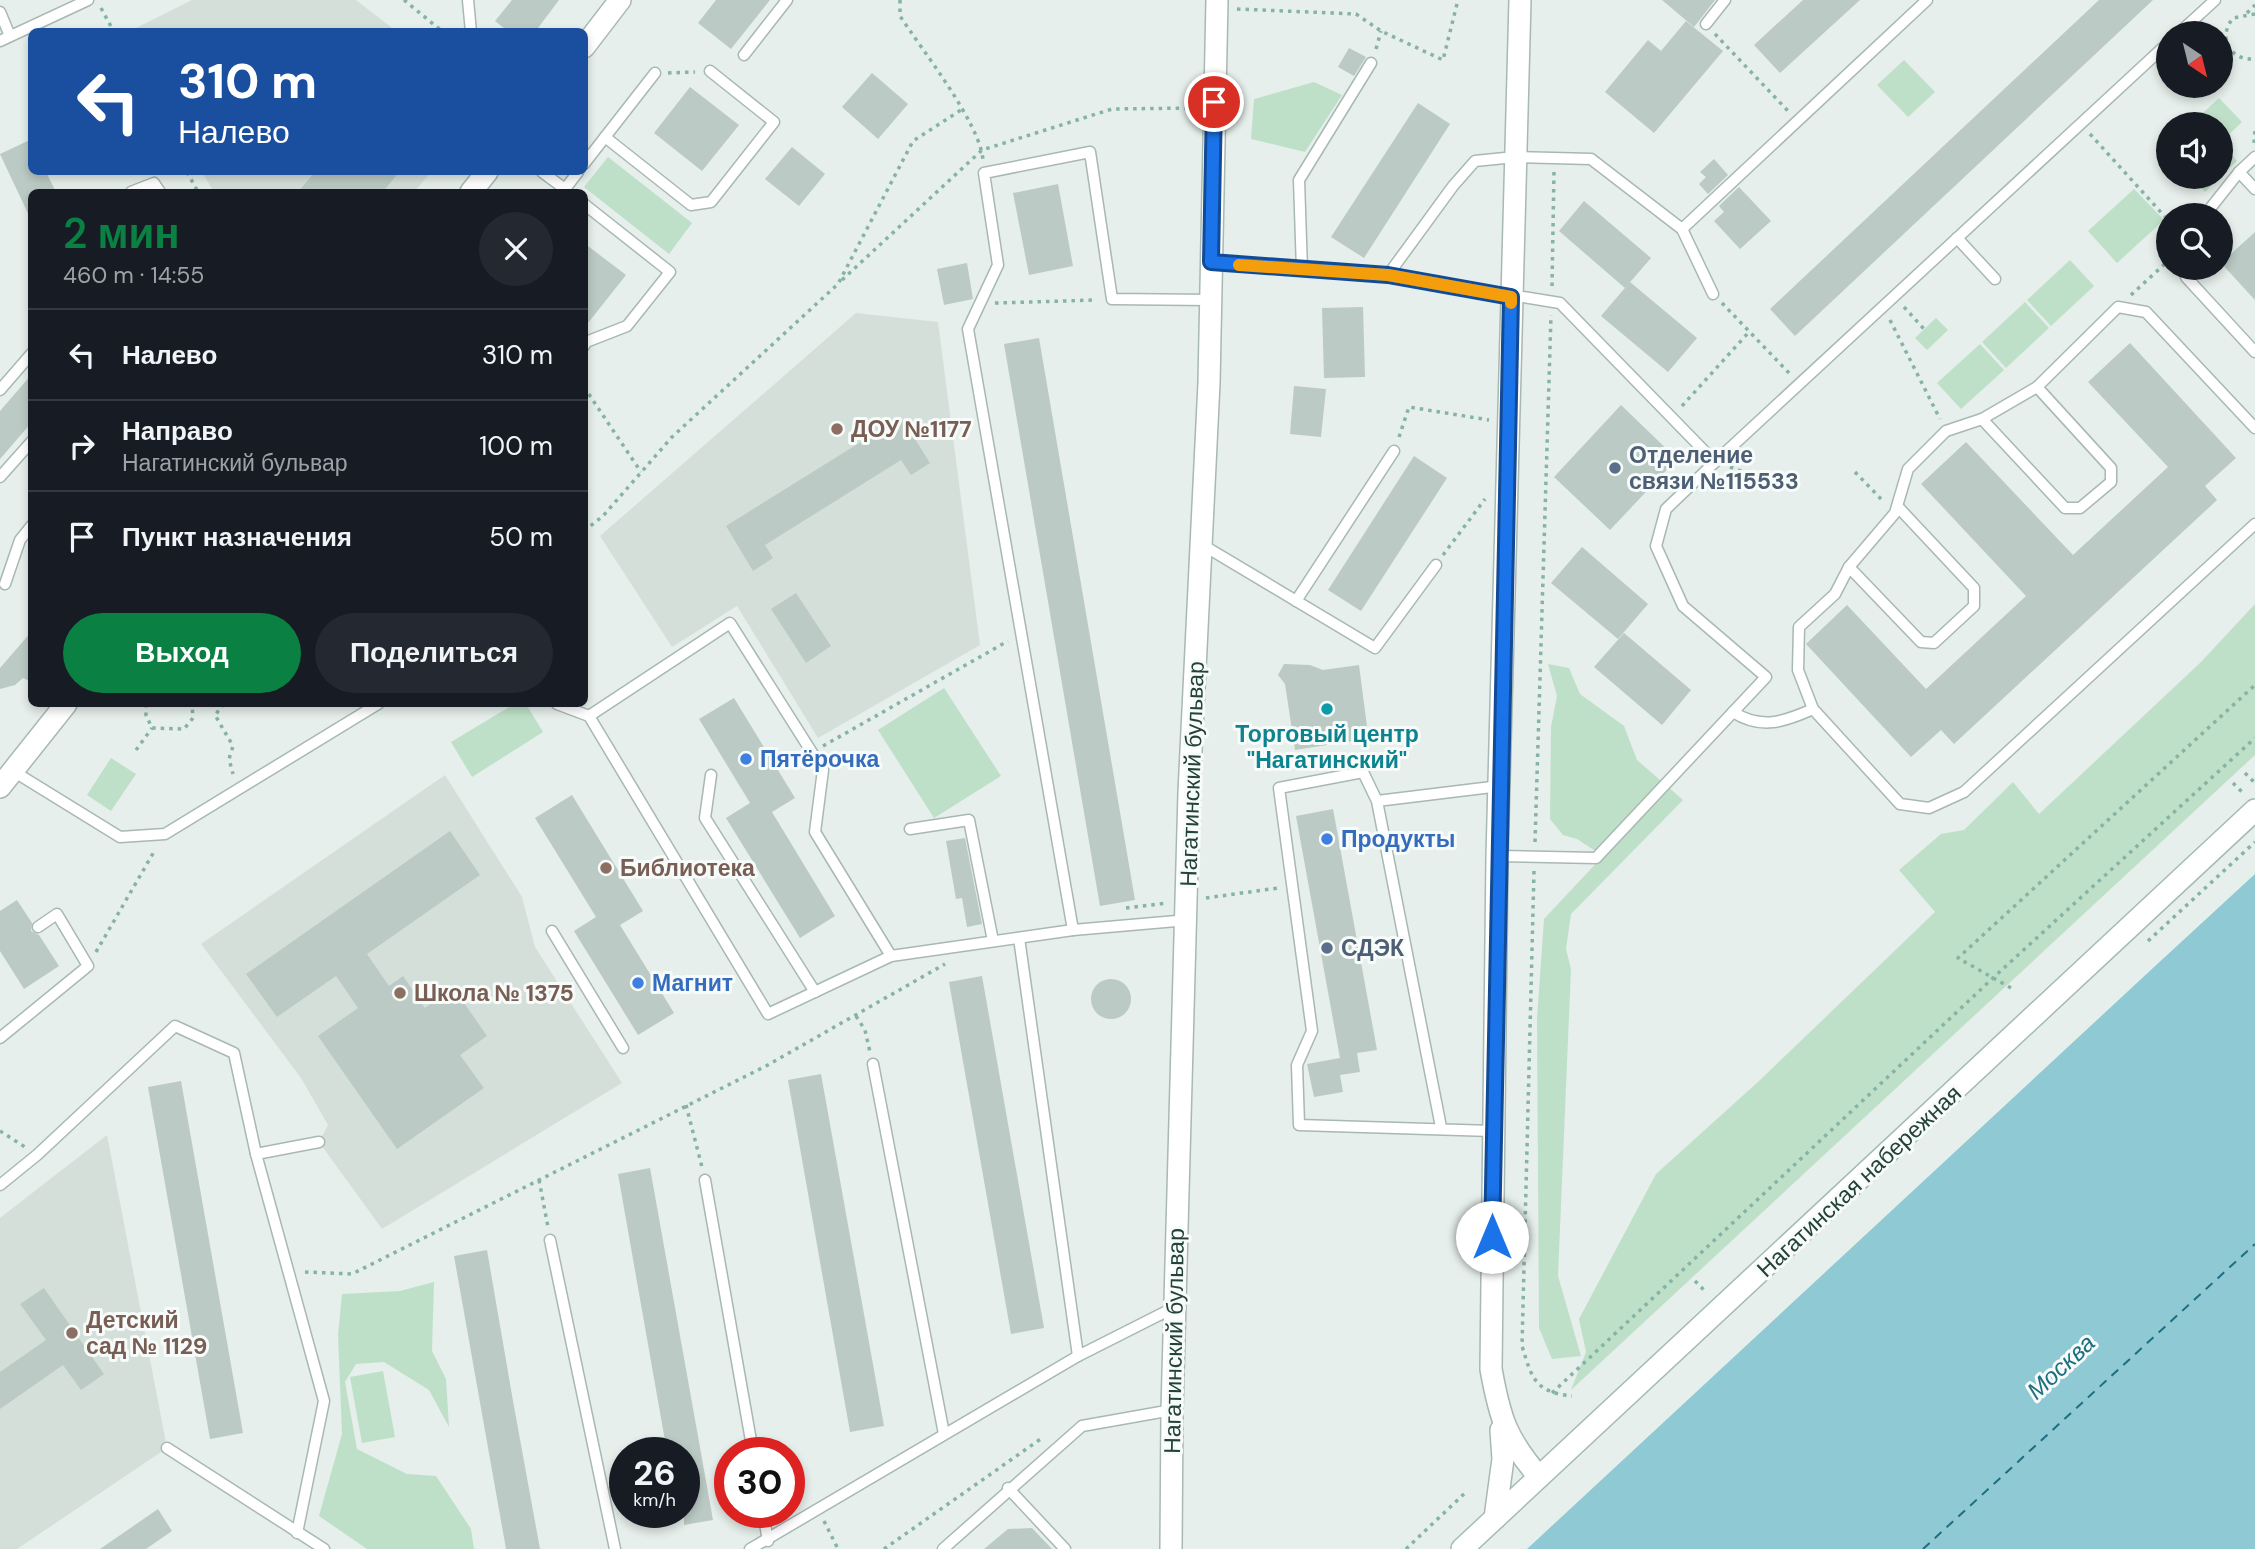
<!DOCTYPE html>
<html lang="ru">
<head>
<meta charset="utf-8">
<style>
  :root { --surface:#171b24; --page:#242831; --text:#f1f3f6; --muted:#9ea1a6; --line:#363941; --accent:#0b8043 }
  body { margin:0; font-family:"DM Sans",sans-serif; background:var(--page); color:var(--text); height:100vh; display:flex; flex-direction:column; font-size:26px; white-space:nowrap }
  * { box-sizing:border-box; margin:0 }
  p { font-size:23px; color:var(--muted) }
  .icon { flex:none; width:38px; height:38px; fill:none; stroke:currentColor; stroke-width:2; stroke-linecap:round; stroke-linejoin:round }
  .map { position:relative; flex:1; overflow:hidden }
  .sheet { position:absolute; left:28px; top:189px; width:560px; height:518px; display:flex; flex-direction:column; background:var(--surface); border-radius:10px; box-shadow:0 4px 10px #0003 }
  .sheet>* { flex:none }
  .banner { position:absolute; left:28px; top:28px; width:560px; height:147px; border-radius:10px; box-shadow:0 4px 10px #0003; background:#1a4fa0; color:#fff; overflow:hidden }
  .needle { width:46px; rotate:145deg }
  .controls { position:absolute; left:2156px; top:21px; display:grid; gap:14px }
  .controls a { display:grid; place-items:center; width:77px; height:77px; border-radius:50%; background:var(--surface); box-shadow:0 4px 10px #0003; font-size:35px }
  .speed { position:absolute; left:609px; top:1437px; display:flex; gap:14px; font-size:35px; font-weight:700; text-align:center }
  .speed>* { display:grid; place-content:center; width:91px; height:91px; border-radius:50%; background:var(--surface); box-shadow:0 4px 10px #0003; line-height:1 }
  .speed small { font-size:18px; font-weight:400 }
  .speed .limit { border:10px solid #d22; background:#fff; color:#111 }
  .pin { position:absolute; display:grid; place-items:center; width:60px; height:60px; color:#fff; margin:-30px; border:4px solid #fff; border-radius:50%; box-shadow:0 2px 7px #0007 }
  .me { position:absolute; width:77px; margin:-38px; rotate:0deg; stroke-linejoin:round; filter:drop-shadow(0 0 5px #0008) }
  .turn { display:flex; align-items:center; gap:24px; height:147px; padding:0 35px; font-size:32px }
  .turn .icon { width:91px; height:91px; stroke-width:2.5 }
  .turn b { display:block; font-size:49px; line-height:60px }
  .round { display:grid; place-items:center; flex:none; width:74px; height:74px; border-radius:37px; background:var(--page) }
  .headline { display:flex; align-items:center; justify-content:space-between; height:119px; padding:0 35px }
  h1 { font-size:42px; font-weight:600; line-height:52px; color:var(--accent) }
  .action { display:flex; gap:14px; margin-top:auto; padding:14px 35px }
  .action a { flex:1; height:80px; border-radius:42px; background:var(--accent); color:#fff; font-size:28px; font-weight:600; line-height:80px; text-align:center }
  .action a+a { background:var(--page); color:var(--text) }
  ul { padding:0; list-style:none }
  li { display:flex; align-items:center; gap:21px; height:91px; padding:0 35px; border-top:2px solid var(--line) }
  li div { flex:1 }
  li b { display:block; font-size:26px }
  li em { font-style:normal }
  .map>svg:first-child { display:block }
  .built { fill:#d4dfda }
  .green { fill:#bfe0c8 }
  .water { fill:#8ec9d4 }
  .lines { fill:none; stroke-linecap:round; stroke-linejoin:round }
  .ferry { stroke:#1c6f80; stroke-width:2; stroke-dasharray:9 7; stroke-linecap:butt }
  .building { fill:#bbcac4 }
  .service-casing { stroke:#a8b8b2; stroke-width:13 }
  .minor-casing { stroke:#a8b8b2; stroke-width:24 }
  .tertiary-casing { stroke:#a8b8b2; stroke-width:24 }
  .secondary-casing { stroke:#a4bbb3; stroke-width:24 }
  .path { stroke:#86b3a5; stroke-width:3.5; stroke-dasharray:3.5 5; stroke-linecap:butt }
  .service { stroke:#fff; stroke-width:10 }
  .minor { stroke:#fff; stroke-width:21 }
  .tertiary { stroke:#fff; stroke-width:21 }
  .secondary { stroke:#fff; stroke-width:21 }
  .route-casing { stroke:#114b97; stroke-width:18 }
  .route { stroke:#1a73e8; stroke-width:12 }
  .slow { stroke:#f59e0b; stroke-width:12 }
  .education-dot { fill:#8d6e63; stroke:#f7fbf9; stroke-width:2.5 }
  .service-dot { fill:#5c6f8a; stroke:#f7fbf9; stroke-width:2.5 }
  .culture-dot { fill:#0f9aa8; stroke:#f7fbf9; stroke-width:2.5 }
  .shop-dot { fill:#3f7fe0; stroke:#f7fbf9; stroke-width:2.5 }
  .labels { text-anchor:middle; stroke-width:6; stroke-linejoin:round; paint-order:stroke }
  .education-label { font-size:23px; font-weight:bold; fill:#785e54; stroke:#f7fbf9; text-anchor:start }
  .service-label { font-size:23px; font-weight:bold; fill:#4e5e75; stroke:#f7fbf9; text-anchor:start }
  .culture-label { font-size:23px; font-weight:bold; fill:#0d838f; stroke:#f7fbf9 }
  .shop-label { font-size:23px; font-weight:bold; fill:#366cbe; stroke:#f7fbf9; text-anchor:start }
  .street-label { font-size:23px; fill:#24423a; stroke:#f7fbf9 }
  .water-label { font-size:24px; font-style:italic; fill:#1c6f80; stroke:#f7fbf9 }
</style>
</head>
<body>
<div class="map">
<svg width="2255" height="1549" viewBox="0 0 2255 1549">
  <rect width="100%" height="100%" fill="#e6efeb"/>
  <!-- built -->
  <g class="built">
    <path d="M192 0H356L396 31H130Z"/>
    <path d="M202 172H431L414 192H214Z"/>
    <path d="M856 313 938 322 980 645 818 738 737 606 672 647 600 536Z"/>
    <path d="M445 775 522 897 535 947 622 1083 382 1229 319 1142 328 1125 301 1078 201 944Z"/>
    <path d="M107 1135 167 1448 17 1549H0V1218Z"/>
  </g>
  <!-- green -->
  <g class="green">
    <path d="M1904 60 1935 92 1908 117 1877 85Z"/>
    <path d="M1314 82 1342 95 1305 152 1251 139 1254 99Z"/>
    <path d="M2219 98 2242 122 2221 142V124H2191Z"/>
    <path d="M2221 143 2237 161 2221 176Z"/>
    <path d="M608 157 692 223 669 254 584 187Z"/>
    <path d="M2191 177H2220L2205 192Z"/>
    <path d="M2134 189 2164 220 2117 263 2088 231Z"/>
    <path d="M2070 260 2094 286 2051 326 2027 300Z"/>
    <path d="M2025 302 2049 328 2006 368 1982 342Z"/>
    <path d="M1936 318 1948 330 1927 350 1915 338Z"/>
    <path d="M1980 344 2004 370 1961 409 1937 383Z"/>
    <path d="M2255 604V755L1571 1390 1586 1352 1579 1319 1656 1174 1759 1081 1935 912 1899 870 1941 834 1964 830 2013 782 2039 814 2201 662Z"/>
    <path d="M1548 664 1569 668 1580 694 1624 726 1637 760 1683 800 1571 914 1566 949 1571 969 1558 1276 1581 1356 1552 1359 1539 1328 1537 1019 1544 919 1603 856 1577 839 1563 835 1550 819 1551 727 1557 696Z"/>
    <path d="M944 688 1001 776 934 818 878 730Z"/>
    <path d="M514 704H526L543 732 472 777 451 742Z"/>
    <path d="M111 758 136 774 111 811 87 795Z"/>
    <path d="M434 1282 432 1351 446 1379 449 1427 429 1390 384 1362 356 1364 345 1382 357 1449 407 1474 436 1476 471 1529 474 1549H367L319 1516 342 1434 338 1335 342 1294 400 1291Z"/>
    <path d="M383 1371 395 1437 362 1443 350 1377Z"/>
  </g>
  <!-- water -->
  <path class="water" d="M2255 874V1549H1527L2153 968Z"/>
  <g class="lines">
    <!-- ferry -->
    <path class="ferry" d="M1923 1549 2255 1244"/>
  </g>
  <!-- building -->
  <g class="building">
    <path d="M512 0H559L535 32H509L495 21Z"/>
    <path d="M716 0H770L731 49 698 23Z"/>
    <path d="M1662 0H1715L1694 27Z"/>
    <path d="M1803 0H1860L1780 73 1754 45Z"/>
    <path d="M2099 0H2153L1795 336 1770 309Z"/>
    <path d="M1686 21 1723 51 1654 133 1605 92 1648 40 1661 51Z"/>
    <path d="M1349 48 1366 57 1354 76 1338 67Z"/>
    <path d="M872 73 908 104 878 139 842 107Z"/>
    <path d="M690 87 739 125 702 171 654 133Z"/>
    <path d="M1418 103 1450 124 1364 258 1331 237Z"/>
    <path d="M32 139V172H46L56 192H32V222L0 154Z"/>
    <path d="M792 147 825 174 799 206 765 179Z"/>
    <path d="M1714 159 1728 175 1708 194 1699 184 1706 177 1700 172Z"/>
    <path d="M315 172H399L383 192H298Z"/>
    <path d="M1058 184 1073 266 1029 275 1013 193Z"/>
    <path d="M1739 187 1771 221 1740 249 1714 221 1724 212 1719 206Z"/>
    <path d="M1584 201 1651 258 1625 288 1559 231Z"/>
    <path d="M2255 232V300L2221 263Z"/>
    <path d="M584 243 626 275 584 328Z"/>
    <path d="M967 263 973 299 944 305 937 269Z"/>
    <path d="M1630 282 1697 338 1668 372 1601 316Z"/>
    <path d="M1363 307 1365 377 1324 378 1322 308Z"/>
    <path d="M1039 338 1135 900 1100 906 1004 344Z"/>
    <path d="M2130 343 2236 458 2205 486 2217 500 1954 744 1941 730 1911 757 1806 644 1847 605 1926 689 2026 596 1921 484 1966 442 2073 555 2168 467 2088 382Z"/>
    <path d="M32 374V422L0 459V411Z"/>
    <path d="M1294 386 1326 389 1321 437 1290 434Z"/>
    <path d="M1621 405 1677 459 1610 530 1554 477Z"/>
    <path d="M901 417 930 463 911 475 901 460 765 545 773 558 753 571 726 526Z"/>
    <path d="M1414 456 1447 478 1361 611 1328 590Z"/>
    <path d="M1582 547 1648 604 1618 639 1551 583Z"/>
    <path d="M796 593 831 646 806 663 771 609Z"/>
    <path d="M32 631V682L23 678 15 685 0 689V668Z"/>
    <path d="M1624 633 1691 690 1662 725 1594 667Z"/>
    <path d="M1284 664 1310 665 1323 670 1359 665 1368 734 1353 741 1295 750 1285 684 1278 675Z"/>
    <path d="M734 698 795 798 772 812 835 916 800 938 726 818 750 803 699 719Z"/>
    <path d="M572 795 643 911 620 925 674 1013 638 1035 574 931 596 917 535 818Z"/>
    <path d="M1333 809 1377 1050 1357 1053 1360 1072 1340 1075 1343 1092 1314 1097 1307 1064 1340 1058 1296 816Z"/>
    <path d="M450 831 480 875 367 954 389 986 403 976 425 1008 453 987 487 1036 460 1055 484 1088 397 1149 318 1036 358 1008 336 976 277 1017 246 974Z"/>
    <path d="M965 838 982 924 967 927 962 898 956 899 946 841Z"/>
    <path d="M17 900 32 923 31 931 39 935 59 966 24 989 0 951V911Z"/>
    <path d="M982 976 1044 1328 1011 1334 949 982Z"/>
    <circle cx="1111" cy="999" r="20"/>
    <path d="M821 1074 884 1426 850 1432 788 1080Z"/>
    <path d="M181 1081 243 1433 210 1439 148 1087Z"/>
    <path d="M650 1168 713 1520 684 1525V1452H667L618 1174Z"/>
    <path d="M487 1250 513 1401 540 1549H506L454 1256Z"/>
    <path d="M44 1288 104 1374 81 1390 63 1365 0 1409V1372L46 1340 20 1304Z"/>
    <path d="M158 1509 172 1531 146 1549H100Z"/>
    <path d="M1032 1528 1052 1549H984L1008 1529Z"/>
  </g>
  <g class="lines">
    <defs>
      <g id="service">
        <path d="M468 0 471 32"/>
        <path d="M0 12 10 36"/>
        <path d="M1706 24 1725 0"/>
        <path d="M2179 33 2215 0"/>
        <path d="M0 41 88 0"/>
        <path d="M744 55 787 0"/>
        <path d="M605 137 691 205 711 202 774 122 710 71"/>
        <path d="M584 164 655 73"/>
        <path d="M542 172 565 189 578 172"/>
        <path d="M2239 172 2255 189"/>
        <path d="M131 192 154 183 160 192"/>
        <path d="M584 204 670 272 627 326 586 342 584 346"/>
        <path d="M2205 215 2239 172 2255 157"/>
        <path d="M1682 229 1713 294"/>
        <path d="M1957 238 1995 279"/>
        <path d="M1211 262 1388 275 1560 303 1715 462 1666 509 1656 546 1683 606 1766 677 1596 858 1497 856"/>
        <path d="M2187 268 2186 277 2255 352"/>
        <path d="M1302 270 1299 180 1371 63"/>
        <path d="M1388 275 1453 186 1475 161 1515 157 1591 159 1682 229 1927 0"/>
        <path d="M0 390 32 353"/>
        <path d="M1982 419 2065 508H2080L2111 482V468L2037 387"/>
        <path d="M2255 428 2146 312 2118 307 2037 387 1982 419 1946 431 1908 469 1895 513 1849 567 1835 594 1799 627 1798 670 1813 709 1900 804 1929 808 1964 792 2255 524"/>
        <path d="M1715 462 2168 43"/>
        <path d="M0 477 32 441"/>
        <path d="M1201 544 1375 648 1436 565"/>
        <path d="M1849 567 1921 642 1934 643 1974 606V588L1899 508"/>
        <path d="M5 584 20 540 32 525"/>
        <path d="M1296 601 1394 451"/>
        <path d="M557 704 589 716 768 1014 891 956 1073 930 1188 920"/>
        <path d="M1733 712C1761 730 1784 722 1813 709"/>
        <path d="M589 716 730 623 823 770 815 832 891 956"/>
        <path d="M13 771 120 837 165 834 378 704"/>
        <path d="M711 775 705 818 815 992"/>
        <path d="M1377 801 1500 786"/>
        <path d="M910 829 969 820 993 941"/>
        <path d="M1073 930 968 329 998 265 984 173 1090 152 1112 299 1211 300"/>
        <path d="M552 931 623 1048"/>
        <path d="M1019 938 1078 1356"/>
        <path d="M0 1038 88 966 57 914 38 927"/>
        <path d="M873 1064 944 1434"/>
        <path d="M1441 1127 1377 801 1363 772 1279 788 1312 1031 1297 1065 1299 1125 1492 1131"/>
        <path d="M256 1154 319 1142"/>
        <path d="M705 1180 753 1452"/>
        <path d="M0 1185 37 1155 175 1026 234 1053 256 1154 324 1401 297 1533"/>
        <path d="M550 1240 615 1549"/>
        <path d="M167 1448 324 1549"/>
        <path d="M1008 1488 1065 1549"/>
        <path d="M763 1512 768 1541"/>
        <path d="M750 1549 1078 1356 1175 1307"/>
        <path d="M943 1549 1082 1426 1172 1410"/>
      </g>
      <g id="minor">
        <path d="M1520 0 1497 856 1491 1369C1500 1419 1506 1438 1539 1477"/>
        <path d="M584 47 620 0"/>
        <path d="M471 192 487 172"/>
        <path d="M0 787 66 704"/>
        <path d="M1495 1518 1503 1459 1501 1430"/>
      </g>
      <path id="tertiary" d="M1171 1549 1172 1410 1189 792 1209 383 1217 0"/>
      <path id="secondary" d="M1462 1549 2255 810"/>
    </defs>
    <!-- service casing -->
    <use href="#service" class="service-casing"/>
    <!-- minor casing -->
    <use href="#minor" class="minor-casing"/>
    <!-- tertiary casing -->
    <use href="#tertiary" class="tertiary-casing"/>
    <!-- secondary casing -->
    <use href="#secondary" class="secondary-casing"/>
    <!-- path -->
    <g class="path">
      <path d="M404 0 443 32"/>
      <path d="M900 0V16C922 50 980 123 983 160"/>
      <path d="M101 8 114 32"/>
      <path d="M1237 9 1356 14 1381 31 1443 60 1458 0"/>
      <path d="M2247 13 2255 5"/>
      <path d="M2255 14 2233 18C2217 38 2230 61 2255 59"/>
      <path d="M1715 34 1789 112"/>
      <path d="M1376 49 1381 31"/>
      <path d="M668 73 695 72"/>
      <path d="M2090 134 2168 220"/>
      <path d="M2254 143 2255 130"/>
      <path d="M187 172 198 192"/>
      <path d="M842 280 982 150 1112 109 1196 108"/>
      <path d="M1552 286 1554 171"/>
      <path d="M2131 295 2168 261"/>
      <path d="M995 303 1096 300"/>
      <path d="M1722 303 1789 373"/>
      <path d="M1904 307 1924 329"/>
      <path d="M1890 320 1940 419"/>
      <path d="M584 387 641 472"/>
      <path d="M1682 406 1749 332"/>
      <path d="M1399 437 1409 407 1489 420"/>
      <path d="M1730 467 1768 481"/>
      <path d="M1855 472 1884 502"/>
      <path d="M584 531 603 516 672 437 838 284 913 141 961 110"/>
      <path d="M1443 555 1485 499"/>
      <path d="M146 704V715L152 728 184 729 193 718 192 704"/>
      <path d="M224 704 215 715 233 746 229 759 233 774"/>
      <path d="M823 746 1008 641"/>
      <path d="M136 750 152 728"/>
      <path d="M2245 773 2255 783"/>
      <path d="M2233 783 2244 794"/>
      <path d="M1535 842 1551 315"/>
      <path d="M1534 871 1522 1346C1532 1379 1535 1392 1572 1396"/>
      <path d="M1206 898 1278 888"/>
      <path d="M1126 908 1167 903"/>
      <path d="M2148 941 2255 842"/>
      <path d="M96 952 155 850"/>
      <path d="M2011 988 1958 958 2255 685"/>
      <path d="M856 1016 865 1030 870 1052"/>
      <path d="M686 1105 702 1167"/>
      <path d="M0 1131 25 1147"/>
      <path d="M539 1180 548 1227"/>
      <path d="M305 1272 352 1274 766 1066 945 964"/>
      <path d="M1695 1281 1707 1293"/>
      <path d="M1552 1393 1993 978 2255 738"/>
      <path d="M824 1521 838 1549"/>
      <path d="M884 1549 1042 1438"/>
      <path d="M1406 1549 1465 1493"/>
    </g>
    <!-- service -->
    <use href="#service" class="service"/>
    <!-- minor -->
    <use href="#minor" class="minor"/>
    <!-- tertiary -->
    <use href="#tertiary" class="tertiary"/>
    <!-- secondary -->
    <use href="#secondary" class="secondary"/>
  </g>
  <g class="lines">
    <defs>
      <path id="route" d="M1214 102 1211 262 1388 275 1511 297 1492 1237"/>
    </defs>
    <!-- route casing -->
    <use href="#route" class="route-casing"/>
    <!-- route -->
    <use href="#route" class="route"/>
    <!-- slow -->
    <path class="slow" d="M1239 265 1388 275 1511 297V303"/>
  </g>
  <!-- markers -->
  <g class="education-dot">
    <circle cx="837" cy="429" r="7"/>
    <circle cx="606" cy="868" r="7"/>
    <circle cx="400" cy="993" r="7"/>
    <circle cx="72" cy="1333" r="7"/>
  </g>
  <g class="service-dot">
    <circle cx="1615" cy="468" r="7"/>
    <circle cx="1327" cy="948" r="7"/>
  </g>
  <circle class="culture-dot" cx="1327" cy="709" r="7"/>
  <g class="shop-dot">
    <circle cx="746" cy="759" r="7"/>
    <circle cx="1327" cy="839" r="7"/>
    <circle cx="638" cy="983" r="7"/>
  </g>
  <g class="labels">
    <!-- education labels -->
    <g class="education-label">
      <text x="851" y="437">ДОУ №1177</text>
      <text x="620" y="876">Библиотека</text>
      <text x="414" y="1001">Школа № 1375</text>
      <text x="86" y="1328">Детский<tspan x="86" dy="26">сад № 1129</tspan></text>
    </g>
    <!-- service labels -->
    <g class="service-label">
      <text x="1629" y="463">Отделение<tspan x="1629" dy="26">связи №115533</tspan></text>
      <text x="1341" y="956">СДЭК</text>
    </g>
    <!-- culture labels -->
    <g class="culture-label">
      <text x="1327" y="742">Торговый центр<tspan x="1327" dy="26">"Нагатинский"</tspan></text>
    </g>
    <!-- shop labels -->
    <g class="shop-label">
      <text x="760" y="767">Пятёрочка</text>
      <text x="1341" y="847">Продукты</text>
      <text x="652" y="991">Магнит</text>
    </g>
    <!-- street labels -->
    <g class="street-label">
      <text transform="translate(1192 774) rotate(-88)" y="8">Нагатинский бульвар</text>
      <text transform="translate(1859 1181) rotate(-43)" y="8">Нагатинская набережная</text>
      <text transform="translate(1174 1341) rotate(-89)" y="8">Нагатинский бульвар</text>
    </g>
    <!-- water labels -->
    <g class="water-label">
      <text transform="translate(2061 1367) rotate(-43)" y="8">Москва</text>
    </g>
  </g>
</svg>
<div class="controls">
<a><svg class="needle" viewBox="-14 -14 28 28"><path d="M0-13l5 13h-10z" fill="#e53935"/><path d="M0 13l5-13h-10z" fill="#9ea1a6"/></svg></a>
<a><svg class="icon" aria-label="sound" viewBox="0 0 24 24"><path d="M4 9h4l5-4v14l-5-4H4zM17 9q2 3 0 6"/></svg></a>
<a><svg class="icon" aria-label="search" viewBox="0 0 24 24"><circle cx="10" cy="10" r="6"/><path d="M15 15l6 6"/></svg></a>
</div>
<div class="speed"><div>26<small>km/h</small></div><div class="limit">30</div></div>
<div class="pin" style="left:1214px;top:102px;background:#d93025"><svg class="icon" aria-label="arrive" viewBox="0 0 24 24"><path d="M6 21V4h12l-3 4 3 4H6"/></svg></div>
<svg class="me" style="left:1492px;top:1237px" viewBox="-20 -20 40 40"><circle r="19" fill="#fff"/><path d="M0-13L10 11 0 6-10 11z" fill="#1a73e8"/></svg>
<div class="banner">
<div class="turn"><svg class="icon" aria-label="left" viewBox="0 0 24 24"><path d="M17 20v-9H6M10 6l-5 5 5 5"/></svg><div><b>310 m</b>Налево</div></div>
</div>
<section class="sheet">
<div class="headline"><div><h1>2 мин</h1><p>460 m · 14:55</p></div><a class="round"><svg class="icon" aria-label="close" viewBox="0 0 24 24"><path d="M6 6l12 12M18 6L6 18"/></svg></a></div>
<ul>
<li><svg class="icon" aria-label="left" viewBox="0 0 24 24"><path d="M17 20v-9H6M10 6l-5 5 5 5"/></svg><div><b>Налево</b></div><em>310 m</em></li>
<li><svg class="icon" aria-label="right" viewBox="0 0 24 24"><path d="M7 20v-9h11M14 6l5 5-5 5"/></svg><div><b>Направо</b><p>Нагатинский бульвар</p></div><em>100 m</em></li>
<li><svg class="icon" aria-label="arrive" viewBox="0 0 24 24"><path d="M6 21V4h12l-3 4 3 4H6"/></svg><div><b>Пункт назначения</b></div><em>50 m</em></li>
</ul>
<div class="action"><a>Выход</a><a>Поделиться</a></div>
</section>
</div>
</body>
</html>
